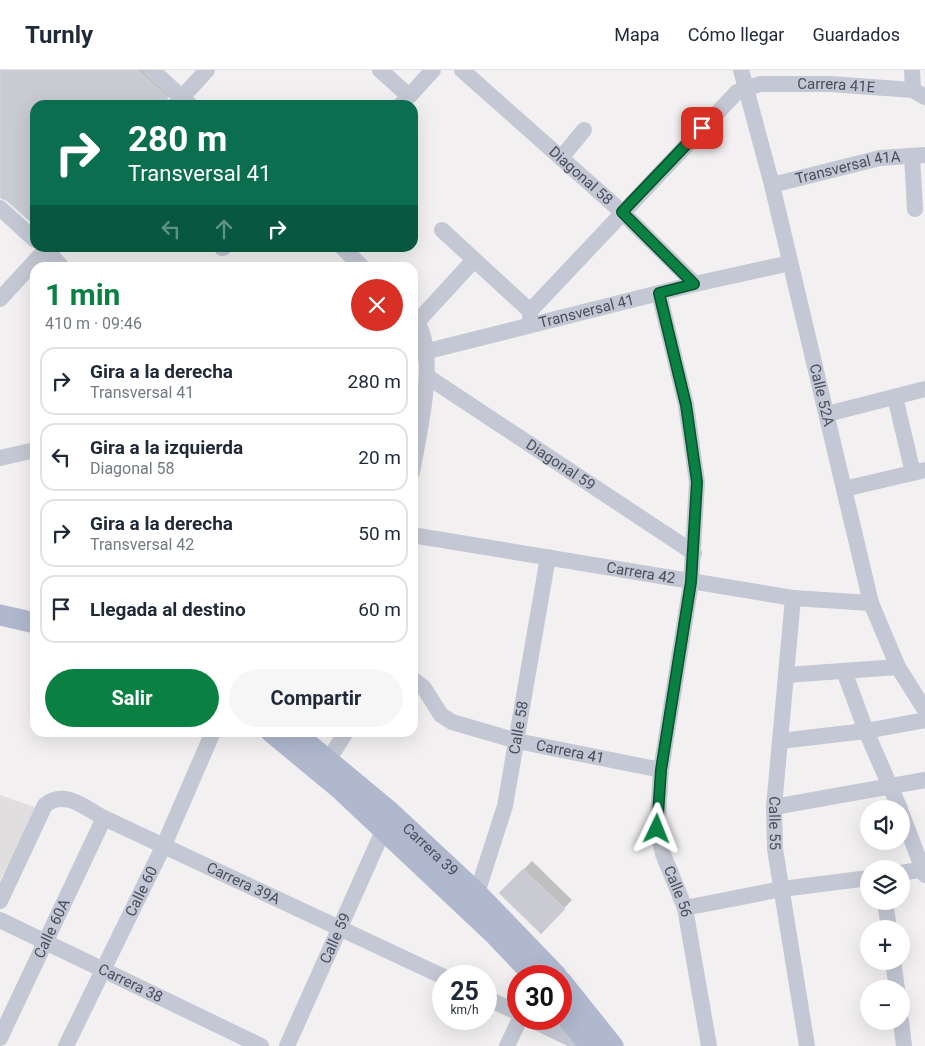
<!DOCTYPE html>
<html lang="es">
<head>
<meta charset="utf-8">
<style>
  :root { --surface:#fff; --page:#f6f6f7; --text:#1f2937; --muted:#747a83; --line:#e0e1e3; --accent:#0b8043 }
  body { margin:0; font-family:Roboto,sans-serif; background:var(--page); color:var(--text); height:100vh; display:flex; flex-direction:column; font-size:19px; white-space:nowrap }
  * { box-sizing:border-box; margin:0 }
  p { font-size:16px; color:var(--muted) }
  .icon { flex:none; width:28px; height:28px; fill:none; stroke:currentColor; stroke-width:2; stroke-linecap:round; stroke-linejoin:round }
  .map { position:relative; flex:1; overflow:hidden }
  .drawer { position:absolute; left:30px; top:192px; width:388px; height:475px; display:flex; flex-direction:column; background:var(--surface); border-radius:15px; box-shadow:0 5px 20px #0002 }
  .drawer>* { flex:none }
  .banner { position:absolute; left:30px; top:30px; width:388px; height:152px; border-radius:15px; box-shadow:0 5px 20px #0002; background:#0b6e4f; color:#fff; overflow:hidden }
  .controls { position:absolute; left:860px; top:730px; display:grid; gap:10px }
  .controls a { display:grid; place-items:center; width:50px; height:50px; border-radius:50%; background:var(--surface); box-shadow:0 5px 20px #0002; font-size:25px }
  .speed { position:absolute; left:432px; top:895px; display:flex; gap:10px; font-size:25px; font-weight:700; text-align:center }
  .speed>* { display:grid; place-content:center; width:65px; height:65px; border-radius:50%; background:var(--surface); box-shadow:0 5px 20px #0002; line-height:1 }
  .speed small { font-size:12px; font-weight:400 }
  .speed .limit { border:8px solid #d22; background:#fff; color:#111 }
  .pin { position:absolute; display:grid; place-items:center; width:42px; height:42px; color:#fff; margin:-21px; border-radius:10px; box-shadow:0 2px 8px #0006 }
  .me { position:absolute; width:55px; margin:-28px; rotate:2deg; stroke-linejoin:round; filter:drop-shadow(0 0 4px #0008) }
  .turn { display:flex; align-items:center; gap:18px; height:105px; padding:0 15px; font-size:22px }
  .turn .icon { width:65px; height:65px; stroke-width:2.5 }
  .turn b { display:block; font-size:35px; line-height:42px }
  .lanes { display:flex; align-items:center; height:48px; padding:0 15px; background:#0003; justify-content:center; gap:25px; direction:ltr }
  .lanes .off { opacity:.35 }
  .round { display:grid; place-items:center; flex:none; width:52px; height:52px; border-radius:26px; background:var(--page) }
  .summary { display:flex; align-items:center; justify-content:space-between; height:85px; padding:0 15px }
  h1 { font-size:30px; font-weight:700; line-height:38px; color:var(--accent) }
  .cta { display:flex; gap:10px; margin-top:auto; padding:10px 15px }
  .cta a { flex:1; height:58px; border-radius:30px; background:var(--accent); color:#fff; font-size:20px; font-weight:700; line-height:58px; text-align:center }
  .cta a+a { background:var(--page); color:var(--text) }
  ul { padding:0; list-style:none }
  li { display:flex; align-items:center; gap:15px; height:68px; margin:0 10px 8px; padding:0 5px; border:2px solid var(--line); border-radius:15px }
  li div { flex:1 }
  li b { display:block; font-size:19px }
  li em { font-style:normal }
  header { display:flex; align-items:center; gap:30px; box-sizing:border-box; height:70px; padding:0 25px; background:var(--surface); border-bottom:1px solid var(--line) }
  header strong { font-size:24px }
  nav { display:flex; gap:28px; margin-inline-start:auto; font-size:18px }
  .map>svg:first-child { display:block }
  .education { fill:#e0dedf }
  .shadow { fill:#0003 }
  .building { fill:#cacbd2; stroke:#d4d4db }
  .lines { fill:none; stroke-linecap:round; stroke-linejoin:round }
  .minor { stroke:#c4c8d4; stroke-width:16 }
  .major { stroke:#b0b8ce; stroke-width:21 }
  .route-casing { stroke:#07532c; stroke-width:12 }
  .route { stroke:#0b8043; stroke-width:9 }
  .labels { text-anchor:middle; stroke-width:4; stroke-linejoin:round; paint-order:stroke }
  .street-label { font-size:15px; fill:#484e5d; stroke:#fff }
</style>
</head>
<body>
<header>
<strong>Turnly</strong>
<nav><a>Mapa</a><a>Cómo llegar</a><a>Guardados</a></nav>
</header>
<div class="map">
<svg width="925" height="976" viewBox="0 0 925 976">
  <rect width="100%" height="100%" fill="#f2f0f0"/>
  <!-- education -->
  <path class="education" d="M0 725 37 738 0 810Z"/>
  <!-- shadow -->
  <g class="shadow">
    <path d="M0 0H160L178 16 162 35H35V155L7 130 0 127Z"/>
    <path d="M532 791 572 830 541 862 501 823Z"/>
  </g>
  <!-- building -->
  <g class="building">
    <path d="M0 0H137L168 28 164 35H35V156L7 131 0 128Z"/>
    <path d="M523 799 565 839 541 864 499 823Z"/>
  </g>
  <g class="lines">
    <!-- minor -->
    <g class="minor">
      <path d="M152 0 190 35"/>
      <path d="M380 0 409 26"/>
      <path id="s1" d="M462 0 622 142 695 214"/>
      <path id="s2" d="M741 0 772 115 871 533 898 597 925 640"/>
      <path d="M912 0 913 20"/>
      <path d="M175 35 207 0"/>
      <path d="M401 35 433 0"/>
      <path d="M912 86 915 139"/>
      <path d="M561 88 584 60"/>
      <path id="s3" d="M772 115 880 88 925 85"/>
      <path d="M0 138 35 170"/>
      <path d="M442 160 530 241"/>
      <path d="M44 178 63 198"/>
      <path d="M222 178H223"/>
      <path d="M343 178 363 198"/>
      <path id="s4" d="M659 223 686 335 697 412 691 513 661 700 657 759 663 784 685 838 709 976"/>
      <path d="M0 229 47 178"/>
      <path d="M412 246C442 275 418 366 412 403"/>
      <path d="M418 251 474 190"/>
      <path id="s5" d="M530 255V241L737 22 760 14H830L913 20 925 27"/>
      <path id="s6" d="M412 285 695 214 790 193"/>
      <path id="s7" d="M428 307 694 483"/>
      <path d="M895 327 913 403"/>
      <path d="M827 344 925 319"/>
      <path d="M0 388 35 380"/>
      <path d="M844 419 925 400"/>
      <path id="s8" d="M412 465 793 528 871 533"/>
      <path id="s9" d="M793 528 774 737 775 779 807 976"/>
      <path d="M844 601 866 661 900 739"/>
      <path d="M786 605 898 597"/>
      <path id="s10" d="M412 609 424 618 441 645 452 652 517 671 661 700"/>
      <path d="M780 671 866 661 925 650"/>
      <path d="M329 689 346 662"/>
      <path d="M774 737 925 710"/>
      <path d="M901 742 925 805"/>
      <path d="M901 803 925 799"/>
      <path id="s11" d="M477 823 505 736 548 487"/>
      <path id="s12" d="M0 831 45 735C65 719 85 738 104 748L444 907"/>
      <path d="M885 831 889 859"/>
      <path d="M685 838 782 819 869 808"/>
      <path id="s13" d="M0 850 261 976"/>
      <path d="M893 891 897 919"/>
      <path d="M486 928 519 943"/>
      <path d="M530 949 586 976"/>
      <path d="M901 951 904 976"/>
      <path id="s14" d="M0 968 104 748"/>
      <path id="s15" d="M66 976 164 775 213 662"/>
      <path id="s16" d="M287 976 383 761"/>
      <path d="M507 976 520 949"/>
    </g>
    <!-- major -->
    <g class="major">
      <path d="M0 545 35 553"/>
      <path d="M271 662 341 720 493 863 534 906"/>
      <path id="s17" d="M294 662 388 740 477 823 557 906"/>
      <path d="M561 911 613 976"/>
      <path d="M561 940 590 976"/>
    </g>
  </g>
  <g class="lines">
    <defs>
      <path id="route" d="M657 759 661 700 691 512 697 412 686 335 659 223 694 214 622 142 702 58"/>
    </defs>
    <!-- route casing -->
    <use href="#route" class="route-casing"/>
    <!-- route -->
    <use href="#route" class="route"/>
  </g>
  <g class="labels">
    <!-- street labels -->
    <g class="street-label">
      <text dy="5" stroke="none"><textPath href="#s5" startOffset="416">Carrera 41E</textPath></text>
      <text dy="5" stroke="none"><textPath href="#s3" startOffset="78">Transversal 41A</textPath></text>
      <text dy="5" stroke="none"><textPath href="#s1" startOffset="159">Diagonal 58</textPath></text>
      <text dy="5" stroke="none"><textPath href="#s6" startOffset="180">Transversal 41</textPath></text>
      <text dy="5" stroke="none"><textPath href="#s2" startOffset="335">Calle 52A</textPath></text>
      <text dy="5" stroke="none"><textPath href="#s7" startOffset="159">Diagonal 59</textPath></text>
      <text dy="5" stroke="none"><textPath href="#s8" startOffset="232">Carrera 42</textPath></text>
      <text dy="5" stroke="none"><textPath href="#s11" startOffset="171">Calle 58</textPath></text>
      <text dy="5" stroke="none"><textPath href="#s10" startOffset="182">Carrera 41</textPath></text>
      <text dy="5" stroke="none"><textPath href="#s9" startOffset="226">Calle 55</textPath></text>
      <text dy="5" stroke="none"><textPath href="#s17" startOffset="180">Carrera 39</textPath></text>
      <text dy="5" stroke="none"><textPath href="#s12" startOffset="325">Carrera 39A</textPath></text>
      <text dy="5" stroke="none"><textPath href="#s15" startOffset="172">Calle 60</textPath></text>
      <text dy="5" stroke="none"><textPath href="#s4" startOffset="609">Calle 56</textPath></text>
      <text dy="5" stroke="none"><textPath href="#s14" startOffset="121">Calle 60A</textPath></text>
      <text dy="5" stroke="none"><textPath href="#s16" startOffset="118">Calle 59</textPath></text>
      <text dy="5" stroke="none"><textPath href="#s13" startOffset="145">Carrera 38</textPath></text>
    </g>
  </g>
</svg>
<div class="controls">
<a><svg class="icon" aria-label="sound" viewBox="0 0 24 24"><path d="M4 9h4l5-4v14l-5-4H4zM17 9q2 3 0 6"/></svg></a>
<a><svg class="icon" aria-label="layers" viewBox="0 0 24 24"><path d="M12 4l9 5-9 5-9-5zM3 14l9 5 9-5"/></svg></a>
<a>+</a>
<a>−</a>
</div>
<div class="speed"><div>25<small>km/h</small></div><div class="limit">30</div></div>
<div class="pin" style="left:702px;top:58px;background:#d93025"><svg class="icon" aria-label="arrive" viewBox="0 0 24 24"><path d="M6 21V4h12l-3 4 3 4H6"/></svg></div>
<svg class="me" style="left:657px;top:759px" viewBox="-20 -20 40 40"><path d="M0-17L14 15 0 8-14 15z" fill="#0b8043" stroke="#fff" stroke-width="4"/></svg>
<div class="banner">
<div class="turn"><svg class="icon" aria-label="right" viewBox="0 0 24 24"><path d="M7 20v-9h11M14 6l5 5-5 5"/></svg><div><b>280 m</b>Transversal 41</div></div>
<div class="lanes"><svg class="icon off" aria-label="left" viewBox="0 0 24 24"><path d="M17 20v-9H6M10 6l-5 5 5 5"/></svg><svg class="icon off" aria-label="ahead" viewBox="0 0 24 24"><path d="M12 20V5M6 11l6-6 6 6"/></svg><svg class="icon" aria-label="right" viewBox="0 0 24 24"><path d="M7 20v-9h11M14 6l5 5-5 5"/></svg></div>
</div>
<section class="drawer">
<div class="summary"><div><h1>1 min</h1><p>410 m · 09:46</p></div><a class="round" style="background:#d93025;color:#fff"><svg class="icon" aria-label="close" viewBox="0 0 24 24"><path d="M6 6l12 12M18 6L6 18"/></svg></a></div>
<ul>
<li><svg class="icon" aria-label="right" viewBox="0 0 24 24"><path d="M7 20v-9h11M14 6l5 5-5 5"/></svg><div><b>Gira a la derecha</b><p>Transversal 41</p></div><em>280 m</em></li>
<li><svg class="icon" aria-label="left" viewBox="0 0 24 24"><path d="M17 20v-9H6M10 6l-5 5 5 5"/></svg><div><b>Gira a la izquierda</b><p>Diagonal 58</p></div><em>20 m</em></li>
<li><svg class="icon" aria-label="right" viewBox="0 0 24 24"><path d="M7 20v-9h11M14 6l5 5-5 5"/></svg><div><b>Gira a la derecha</b><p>Transversal 42</p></div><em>50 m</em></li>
<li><svg class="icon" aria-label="arrive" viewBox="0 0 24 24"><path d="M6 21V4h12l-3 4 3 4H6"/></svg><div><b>Llegada al destino</b></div><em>60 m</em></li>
</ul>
<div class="cta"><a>Salir</a><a>Compartir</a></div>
</section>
</div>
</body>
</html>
